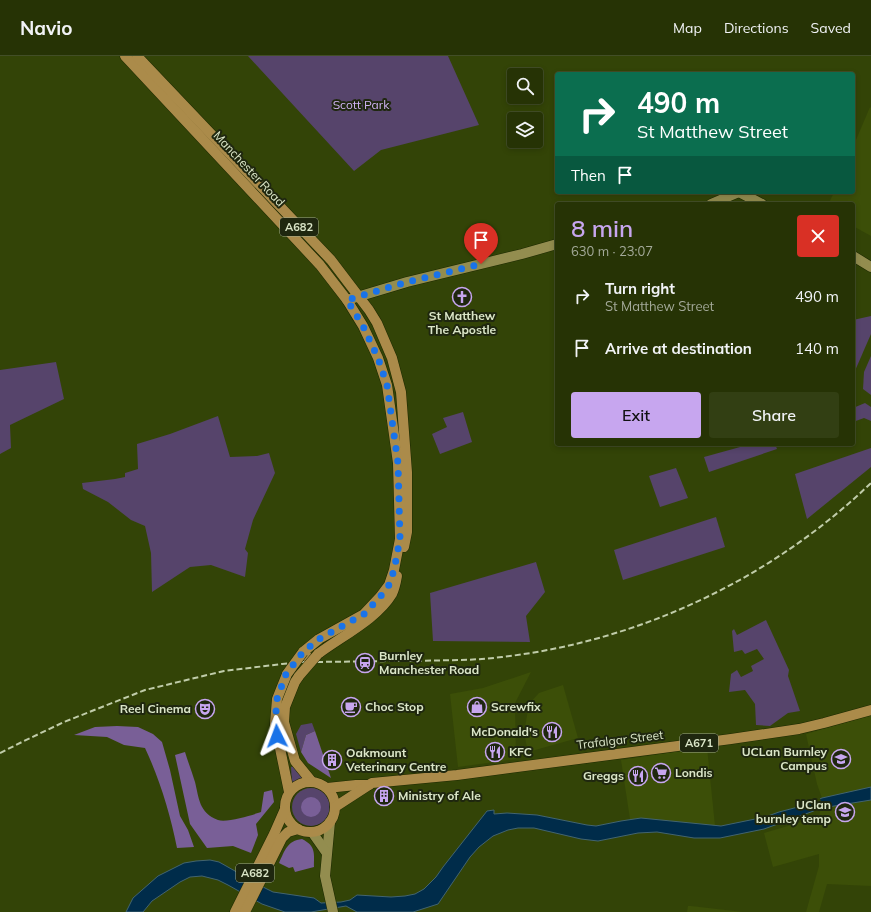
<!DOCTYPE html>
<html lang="en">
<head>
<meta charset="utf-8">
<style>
  :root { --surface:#263305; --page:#323f13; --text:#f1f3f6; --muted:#a4aa9a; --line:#424e27; --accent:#c7a6ef }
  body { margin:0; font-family:Mulish,sans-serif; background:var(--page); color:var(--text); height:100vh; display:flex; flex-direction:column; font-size:15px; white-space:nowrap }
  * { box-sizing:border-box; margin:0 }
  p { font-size:13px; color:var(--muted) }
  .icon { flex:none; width:22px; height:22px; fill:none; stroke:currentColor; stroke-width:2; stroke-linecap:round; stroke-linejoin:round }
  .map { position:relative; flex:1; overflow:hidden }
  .details { position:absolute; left:555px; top:146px; width:300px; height:244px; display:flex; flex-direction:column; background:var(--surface); border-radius:4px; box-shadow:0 2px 6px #0003,0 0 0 1px var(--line) }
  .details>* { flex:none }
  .top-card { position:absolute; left:555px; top:16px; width:300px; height:122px; border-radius:4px; box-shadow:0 2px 6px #0003,0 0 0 1px var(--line); background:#0b6e4f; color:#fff; overflow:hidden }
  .controls { position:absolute; left:507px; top:12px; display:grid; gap:8px }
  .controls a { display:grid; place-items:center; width:36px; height:36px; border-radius:4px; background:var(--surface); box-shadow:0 2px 6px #0003,0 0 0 1px var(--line); font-size:20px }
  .pin { position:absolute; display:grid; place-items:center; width:34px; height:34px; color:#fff; margin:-41px -17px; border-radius:50% 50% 50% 0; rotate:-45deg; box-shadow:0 0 4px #0007 }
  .pin .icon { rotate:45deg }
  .me { position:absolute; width:44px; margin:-22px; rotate:357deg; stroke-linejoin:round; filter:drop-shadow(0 0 3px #0008) }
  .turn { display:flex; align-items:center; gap:14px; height:84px; padding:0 16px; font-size:18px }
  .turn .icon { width:52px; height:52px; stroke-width:2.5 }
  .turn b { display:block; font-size:28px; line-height:34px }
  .then { display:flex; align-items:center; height:38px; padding:0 16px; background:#0003; gap:8px; font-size:15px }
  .round { display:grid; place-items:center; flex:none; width:42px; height:42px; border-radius:4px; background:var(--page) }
  .summary { display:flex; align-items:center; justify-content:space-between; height:68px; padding:0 16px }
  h1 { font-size:24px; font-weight:600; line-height:30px; color:var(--accent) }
  .action { display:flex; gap:8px; margin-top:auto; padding:8px 16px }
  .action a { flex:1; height:46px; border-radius:4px; background:var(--accent); color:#111; font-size:16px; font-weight:600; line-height:46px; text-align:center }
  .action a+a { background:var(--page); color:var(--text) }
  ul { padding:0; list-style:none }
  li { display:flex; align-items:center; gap:12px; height:52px; padding:0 16px }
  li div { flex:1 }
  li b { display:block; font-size:15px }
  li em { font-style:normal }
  header { display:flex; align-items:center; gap:24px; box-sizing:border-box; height:56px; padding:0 20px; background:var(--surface); border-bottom:1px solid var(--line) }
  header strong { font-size:19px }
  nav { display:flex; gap:22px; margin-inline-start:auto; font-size:14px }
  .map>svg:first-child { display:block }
  .built { fill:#3c4f08 }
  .green { fill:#56446b }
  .forest { fill:#795f97 }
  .water { fill:#002c4a; stroke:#426470 }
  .pier { fill:#334407 }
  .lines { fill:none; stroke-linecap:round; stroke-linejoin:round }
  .secondary-casing { stroke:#1d2900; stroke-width:11 }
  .primary-casing { stroke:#1d2900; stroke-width:11 }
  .secondary { stroke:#938d4f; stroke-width:10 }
  .primary { stroke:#ab8b4a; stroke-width:10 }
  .rail { stroke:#c0cca9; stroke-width:2; stroke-dasharray:6 3; stroke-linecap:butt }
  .primary-bridge-casing { stroke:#1d2900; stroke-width:11; stroke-linecap:butt }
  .primary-bridge { stroke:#ab8b4a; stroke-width:10 }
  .route { stroke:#1a73e8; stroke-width:7; stroke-dasharray:0 12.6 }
  .labels { text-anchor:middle; stroke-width:4; stroke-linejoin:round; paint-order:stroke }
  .shield { fill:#1f270f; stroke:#a3ad90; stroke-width:1 }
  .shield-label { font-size:11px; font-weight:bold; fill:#dbe6c8 }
  .park-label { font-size:12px; fill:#d0b3f5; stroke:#1f270f }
  .street-label { font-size:12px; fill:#dbe6c8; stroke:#1f270f }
  .poi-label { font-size:12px; font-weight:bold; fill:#dbe6c8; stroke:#1f270f; text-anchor:start }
</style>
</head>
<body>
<header>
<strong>Navio</strong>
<nav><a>Map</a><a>Directions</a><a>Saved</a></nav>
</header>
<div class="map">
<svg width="871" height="856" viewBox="0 0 871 856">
  <rect width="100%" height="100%" fill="#334407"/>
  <!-- built -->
  <g class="built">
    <path d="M870 51 871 52V180L853 170V148L829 147 834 136H853V91Z"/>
    <path d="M531 616 515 647 516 703 458 711 450 638 483 632Z"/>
    <path d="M563 629 578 682 528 696 524 677 529 648 539 637Z"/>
    <path d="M871 659V830L827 828 819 856H806L819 810V798L773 811 764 777 815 762 818 769 822 742 817 728 806 678Z"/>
    <path d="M707 691 715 770 653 763H630L621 704Z"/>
    <path d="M688 850H691L743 856H687Z"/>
  </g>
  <!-- green -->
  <g class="green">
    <path d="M248 0H448L479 69 381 94 354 115Z"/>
    <path d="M871 260V278L854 317 853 264Z"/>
    <path d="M871 300V339L863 333 864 316Z"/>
    <path d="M56 306 64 343 10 369 11 392 0 398V314Z"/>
    <path d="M865 347 871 351V365L864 362 853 366V352Z"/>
    <path d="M463 356 472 386 440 398 432 378 447 371 443 362Z"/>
    <path d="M218 360 230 401 257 400 269 397 275 417 253 464 245 493 248 497 245 521 211 509 190 511 152 536 151 497 145 470 131 464 108 446 83 433 82 427 115 423 125 421V417L138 413 137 388 170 378Z"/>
    <path d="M751 388H775L777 393 709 416 704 401Z"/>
    <path d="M871 392V411L807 463 795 418Z"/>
    <path d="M676 412 688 442 660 451 649 420Z"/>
    <path d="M716 461 725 491 623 524 614 494Z"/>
    <path d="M536 506 545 536 526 560 530 586 433 585 430 537Z"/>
    <path d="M766 564 789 614 788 620 800 655 788 657 770 670 756 669 755 648 745 634 729 636 731 618 737 614 741 621 753 615 751 610 764 603 757 593 745 598 742 594 734 596 732 575 734 573 737 579Z"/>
    <path d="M312 667 315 675 306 679 301 696 296 678 301 669Z"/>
    <path d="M294 710 306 722 298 724 292 729 291 711Z"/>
    <circle cx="311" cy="751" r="19"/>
  </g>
  <!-- forest -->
  <g class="forest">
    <path d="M117 670 138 671 153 678 162 686 170 714 180 760 188 774 194 791 177 792C170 757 160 724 145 692L124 689 107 681 74 679 95 671Z"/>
    <path d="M315 675 331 722 308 707 301 696 306 679Z"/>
    <path d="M185 696C188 706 192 716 195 726 199 742 199 757 218 764 227 767 252 759 261 756L264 736 272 734 274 746 256 768 258 779 251 797 233 790 207 792 190 768 175 699Z"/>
    <circle cx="311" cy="751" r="10"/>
    <path d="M302 783C316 790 314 797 314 811L295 816 293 811 289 812 279 807C285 794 287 785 302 783Z"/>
  </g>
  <!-- water -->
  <path class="water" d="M871 731V744L822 752 764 773 720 782H694L657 776 638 777 598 785 581 783 534 772H518L508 774 493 780 479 791 470 801 438 848 413 856H357L346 850 311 856H285L262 848 228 829 218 824 202 820 190 821 180 826 152 845 143 856H126L133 842 158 820 184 807 196 805 210 804 219 806 235 815 243 821 273 836 314 842 321 847 341 846 350 844 357 839 391 841 405 840 415 838 424 833 436 821 443 811 487 755 494 754V758L507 757 537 759 587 769 596 770 621 765 641 762 721 770 765 761 779 756 798 751 822 742Z"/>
  <!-- pier -->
  <path class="pier" d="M820 742 823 754 814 756 811 745Z"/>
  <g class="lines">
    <defs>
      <g id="secondary">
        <path d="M711 148 739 136 762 148"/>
        <path d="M853 200 871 211"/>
        <path d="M347 244 407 226 522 198 557 188"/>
        <path d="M330 766 325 820 333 856"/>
        <path d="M312 776 326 796"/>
      </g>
      <g id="primary">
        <path d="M125 0 320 209 347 244 363 270 378 302 387 329 398 407 400 483 394 514 389 529 380 541 364 558 319 583 303 596 311 605"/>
        <path d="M137 0 331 204 369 254 377 267 392 302 401 336 407 416V476L404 491"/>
        <path d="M318 598C342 580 377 563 392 538 395 532 396 526 397 520"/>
        <path d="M287 618 277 643 275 668 289 736"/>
        <path d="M299 620 295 626 285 651 284 666 295 705 312 726"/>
        <circle cx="310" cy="751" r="25"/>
        <path d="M327 732 356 729H369"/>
        <path d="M335 751 372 727 457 719 731 683 799 673 824 667 871 654"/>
        <path d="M235 856 274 778 285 753"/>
        <path d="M245 856 282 782 288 776 298 773"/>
      </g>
    </defs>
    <!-- secondary casing -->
    <use href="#secondary" class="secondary-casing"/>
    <!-- primary casing -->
    <use href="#primary" class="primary-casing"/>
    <!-- secondary -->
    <use href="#secondary" class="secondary"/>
    <!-- primary -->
    <use href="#primary" class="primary"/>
    <!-- rail -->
    <path class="rail" d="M0 697 24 685 64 666 145 634 224 615 282 608 301 606C337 606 373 605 409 605 440 604 471 605 502 601 640 585 771 523 871 427"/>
    <defs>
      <g id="primary-bridge">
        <path d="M287 618 303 596"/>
        <path d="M299 620 318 598"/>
      </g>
    </defs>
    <!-- primary-bridge casing -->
    <use href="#primary-bridge" class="primary-bridge-casing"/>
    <!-- primary-bridge -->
    <use href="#primary-bridge" class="primary-bridge"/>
  </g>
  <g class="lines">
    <!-- route -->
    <path class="route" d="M277 680 275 668 277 643 286 618 303 596 319 583 364 558 380 541 389 529 394 514 400 483 398 407 387 329 378 302 363 270 347 244 407 226 481 208"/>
  </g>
  <!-- icons -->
  <defs>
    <symbol id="church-ring" viewBox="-11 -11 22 22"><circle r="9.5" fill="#1f270f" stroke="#c7a6ef" stroke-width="1.5"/><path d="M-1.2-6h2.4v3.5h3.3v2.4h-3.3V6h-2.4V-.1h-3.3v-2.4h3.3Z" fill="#c7a6ef"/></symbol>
    <symbol id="station-ring" viewBox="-11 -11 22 22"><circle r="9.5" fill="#1f270f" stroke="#c7a6ef" stroke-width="1.5"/><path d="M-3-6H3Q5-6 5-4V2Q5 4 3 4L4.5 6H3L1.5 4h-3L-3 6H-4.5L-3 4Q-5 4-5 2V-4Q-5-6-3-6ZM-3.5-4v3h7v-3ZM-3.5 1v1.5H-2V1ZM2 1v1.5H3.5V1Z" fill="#c7a6ef"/></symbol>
    <symbol id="cafe-ring" viewBox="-11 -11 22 22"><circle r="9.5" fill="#1f270f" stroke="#c7a6ef" stroke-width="1.5"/><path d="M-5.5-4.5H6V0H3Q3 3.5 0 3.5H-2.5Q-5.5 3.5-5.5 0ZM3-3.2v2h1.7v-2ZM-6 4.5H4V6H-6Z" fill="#c7a6ef"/></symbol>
    <symbol id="shop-ring" viewBox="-11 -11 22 22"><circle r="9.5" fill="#1f270f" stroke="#c7a6ef" stroke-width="1.5"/><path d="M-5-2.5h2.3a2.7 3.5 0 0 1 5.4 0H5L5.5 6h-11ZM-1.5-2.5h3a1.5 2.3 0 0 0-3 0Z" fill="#c7a6ef"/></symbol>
    <symbol id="theatre-ring" viewBox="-11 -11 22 22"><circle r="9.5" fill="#1f270f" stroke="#c7a6ef" stroke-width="1.5"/><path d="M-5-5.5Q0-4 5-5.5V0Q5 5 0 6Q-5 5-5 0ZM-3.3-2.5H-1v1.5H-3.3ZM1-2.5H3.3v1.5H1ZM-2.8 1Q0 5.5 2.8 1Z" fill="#c7a6ef"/></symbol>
    <symbol id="restaurant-ring" viewBox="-11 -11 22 22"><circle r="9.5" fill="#1f270f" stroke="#c7a6ef" stroke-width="1.5"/><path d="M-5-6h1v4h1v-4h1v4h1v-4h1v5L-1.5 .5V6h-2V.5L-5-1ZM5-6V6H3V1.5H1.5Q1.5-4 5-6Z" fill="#c7a6ef"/></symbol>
    <symbol id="university-ring" viewBox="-11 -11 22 22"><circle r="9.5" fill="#1f270f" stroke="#c7a6ef" stroke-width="1.5"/><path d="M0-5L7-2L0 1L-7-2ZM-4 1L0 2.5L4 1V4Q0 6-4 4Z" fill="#c7a6ef"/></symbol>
    <symbol id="building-ring" viewBox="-11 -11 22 22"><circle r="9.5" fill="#1f270f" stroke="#c7a6ef" stroke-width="1.5"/><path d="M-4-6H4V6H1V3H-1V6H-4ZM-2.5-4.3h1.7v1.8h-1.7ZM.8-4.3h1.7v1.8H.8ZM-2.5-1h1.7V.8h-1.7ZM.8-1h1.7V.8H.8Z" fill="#c7a6ef"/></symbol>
    <symbol id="supermarket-ring" viewBox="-11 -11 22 22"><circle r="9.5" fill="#1f270f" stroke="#c7a6ef" stroke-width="1.5"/><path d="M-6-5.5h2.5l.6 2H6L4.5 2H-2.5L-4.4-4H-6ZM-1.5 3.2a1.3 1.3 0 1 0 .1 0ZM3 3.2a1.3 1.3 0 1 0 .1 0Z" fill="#c7a6ef"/></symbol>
  </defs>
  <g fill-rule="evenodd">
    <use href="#church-ring" x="451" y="230" width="22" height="22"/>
    <use href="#station-ring" x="354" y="596" width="22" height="22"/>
    <use href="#cafe-ring" x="340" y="640" width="22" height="22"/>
    <use href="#shop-ring" x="466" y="640" width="22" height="22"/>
    <use href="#theatre-ring" x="194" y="642" width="22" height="22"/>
    <use href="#restaurant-ring" x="541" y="665" width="22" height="22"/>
    <use href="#restaurant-ring" x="484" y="685" width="22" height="22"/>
    <use href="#university-ring" x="830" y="692" width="22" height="22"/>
    <use href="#building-ring" x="321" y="693" width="22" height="22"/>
    <use href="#supermarket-ring" x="650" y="706" width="22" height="22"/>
    <use href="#restaurant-ring" x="627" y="709" width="22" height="22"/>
    <use href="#building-ring" x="373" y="729" width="22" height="22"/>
    <use href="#university-ring" x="834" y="745" width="22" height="22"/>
  </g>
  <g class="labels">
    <!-- shield labels -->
    <g class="shield">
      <rect x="280" y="162" width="38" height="18" rx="3"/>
      <rect x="680" y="678" width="38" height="18" rx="3"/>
      <rect x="236" y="808" width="38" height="18" rx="3"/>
    </g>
    <g class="shield-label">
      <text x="299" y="175">A682</text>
      <text x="699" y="691">A671</text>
      <text x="255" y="821">A682</text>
    </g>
    <!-- park labels -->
    <g class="park-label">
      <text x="361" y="53">Scott Park</text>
    </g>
    <!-- street labels -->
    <g class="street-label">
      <text transform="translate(249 113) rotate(47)" y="4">Manchester Road</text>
      <text transform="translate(620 684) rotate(-7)" y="4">Trafalgar Street</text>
    </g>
    <!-- poi labels -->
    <g class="poi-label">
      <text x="462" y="264" text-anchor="middle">St Matthew<tspan x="462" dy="14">The Apostle</tspan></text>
      <text x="379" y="604">Burnley<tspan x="379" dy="14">Manchester Road</tspan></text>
      <text x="365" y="655">Choc Stop</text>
      <text x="491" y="655">Screwfix</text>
      <text x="191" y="657" text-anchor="end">Reel Cinema</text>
      <text x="538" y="680" text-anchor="end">McDonald's</text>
      <text x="509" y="700">KFC</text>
      <text x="827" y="700" text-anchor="end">UCLan Burnley<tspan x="827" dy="14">Campus</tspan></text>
      <text x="346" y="701">Oakmount<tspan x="346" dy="14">Veterinary Centre</tspan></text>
      <text x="675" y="721">Londis</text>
      <text x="624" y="724" text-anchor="end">Greggs</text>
      <text x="398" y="744">Ministry of Ale</text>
      <text x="831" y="753" text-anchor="end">UClan<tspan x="831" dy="14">burnley temp</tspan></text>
    </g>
  </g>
</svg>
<div class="controls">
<a><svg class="icon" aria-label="search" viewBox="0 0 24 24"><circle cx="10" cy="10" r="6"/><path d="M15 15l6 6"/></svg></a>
<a><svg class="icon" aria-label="layers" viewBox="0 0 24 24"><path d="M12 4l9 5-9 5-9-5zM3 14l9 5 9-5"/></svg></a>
</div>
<div class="pin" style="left:481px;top:208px;background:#d93025"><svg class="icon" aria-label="arrive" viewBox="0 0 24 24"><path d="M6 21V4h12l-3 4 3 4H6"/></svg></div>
<svg class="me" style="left:277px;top:680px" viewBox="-20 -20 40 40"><path d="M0-17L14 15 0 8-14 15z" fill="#1a73e8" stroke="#fff" stroke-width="4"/></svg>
<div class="top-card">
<div class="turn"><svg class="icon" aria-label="right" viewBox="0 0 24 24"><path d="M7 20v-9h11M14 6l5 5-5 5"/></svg><div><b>490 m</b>St Matthew Street</div></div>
<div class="then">Then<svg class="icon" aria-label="arrive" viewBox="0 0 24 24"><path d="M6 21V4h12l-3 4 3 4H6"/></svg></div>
</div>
<section class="details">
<div class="summary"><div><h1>8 min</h1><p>630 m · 23:07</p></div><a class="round" style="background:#d93025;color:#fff"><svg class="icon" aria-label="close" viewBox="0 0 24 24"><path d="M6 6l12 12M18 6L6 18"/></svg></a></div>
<ul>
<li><svg class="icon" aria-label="right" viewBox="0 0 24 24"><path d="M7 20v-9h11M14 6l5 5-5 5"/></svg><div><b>Turn right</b><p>St Matthew Street</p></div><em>490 m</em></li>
<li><svg class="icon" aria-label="arrive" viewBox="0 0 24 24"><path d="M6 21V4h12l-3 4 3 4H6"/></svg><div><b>Arrive at destination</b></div><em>140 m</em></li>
</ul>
<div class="action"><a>Exit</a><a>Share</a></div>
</section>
</div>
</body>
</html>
